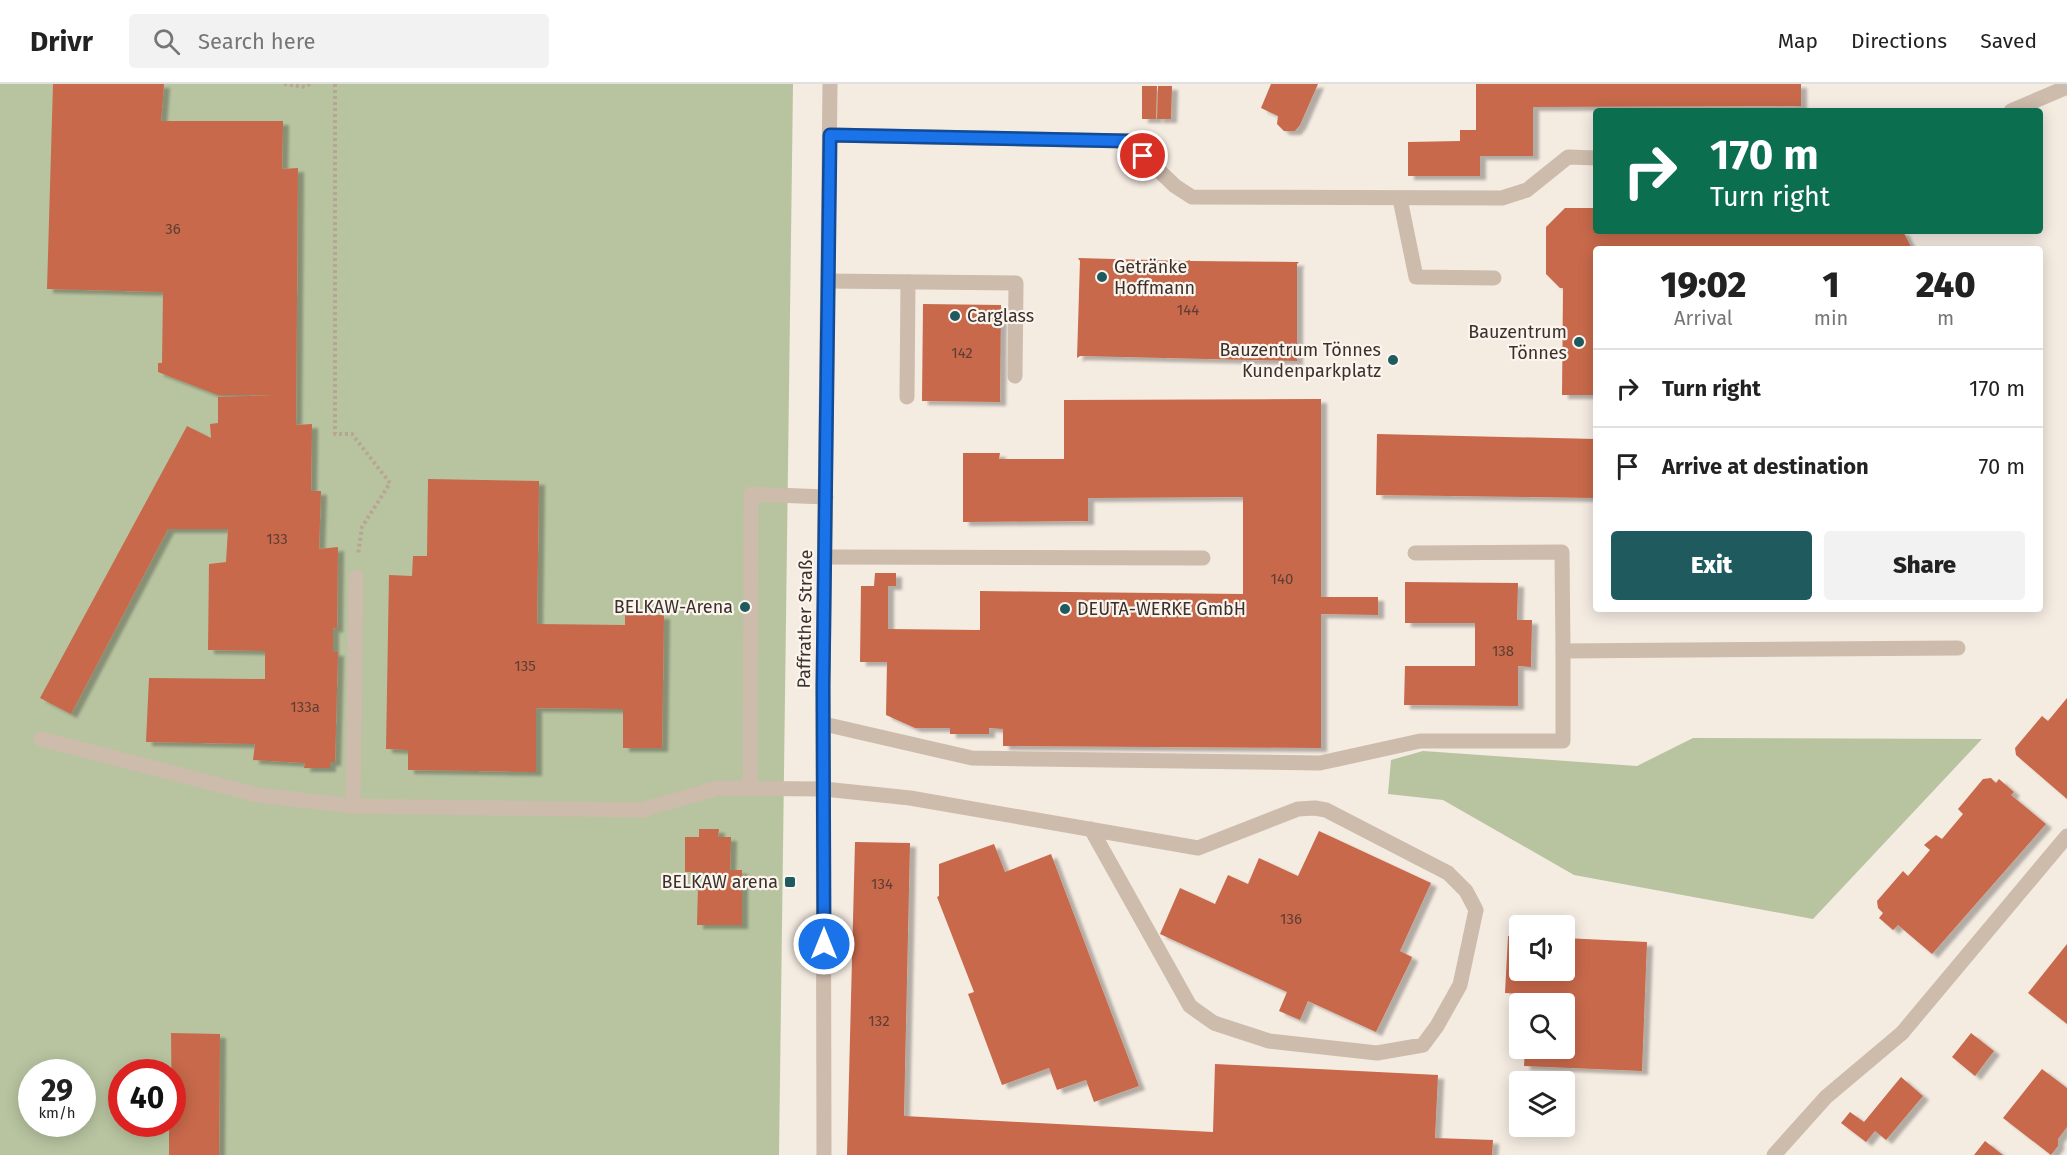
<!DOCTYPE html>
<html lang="en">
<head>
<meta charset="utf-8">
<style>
  :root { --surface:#fff; --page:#f2f2f2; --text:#222; --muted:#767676; --line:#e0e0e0; --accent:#1f5a5e }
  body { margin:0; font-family:"Fira Sans",sans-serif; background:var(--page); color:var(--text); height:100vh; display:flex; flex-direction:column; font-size:22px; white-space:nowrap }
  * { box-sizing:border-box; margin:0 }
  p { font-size:20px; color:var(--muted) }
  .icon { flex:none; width:33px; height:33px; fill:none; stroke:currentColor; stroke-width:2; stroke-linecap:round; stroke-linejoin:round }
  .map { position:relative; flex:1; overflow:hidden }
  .sheet { position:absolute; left:1593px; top:162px; width:450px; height:366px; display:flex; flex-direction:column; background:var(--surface); border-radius:6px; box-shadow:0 3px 15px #0003 }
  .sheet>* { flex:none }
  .top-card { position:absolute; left:1593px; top:24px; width:450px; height:126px; border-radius:6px; box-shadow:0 3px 15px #0003; background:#0b6e4f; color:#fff; overflow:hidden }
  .controls { position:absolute; left:1509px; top:831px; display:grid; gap:12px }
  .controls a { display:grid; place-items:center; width:66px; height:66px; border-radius:6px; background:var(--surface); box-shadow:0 3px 15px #0003; font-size:30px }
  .speed { position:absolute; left:18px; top:975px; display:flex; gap:12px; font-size:30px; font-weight:700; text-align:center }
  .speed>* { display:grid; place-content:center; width:78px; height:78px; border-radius:50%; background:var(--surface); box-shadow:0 3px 15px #0003; line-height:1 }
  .speed small { font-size:15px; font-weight:400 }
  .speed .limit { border:9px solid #d22; background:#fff; color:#111 }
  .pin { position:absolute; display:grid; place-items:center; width:51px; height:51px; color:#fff; margin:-26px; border:3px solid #fff; border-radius:50%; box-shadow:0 2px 6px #0007 }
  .me { position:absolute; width:66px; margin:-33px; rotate:0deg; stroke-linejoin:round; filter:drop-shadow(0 0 4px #0008) }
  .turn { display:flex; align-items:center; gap:21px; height:126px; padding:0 18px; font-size:27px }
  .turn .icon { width:78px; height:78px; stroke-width:2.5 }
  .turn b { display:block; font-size:42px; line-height:51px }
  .eta { display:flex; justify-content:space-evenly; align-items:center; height:102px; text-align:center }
  .eta b { font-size:36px; font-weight:800; line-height:42px }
  .primary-button { display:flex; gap:12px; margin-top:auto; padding:12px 18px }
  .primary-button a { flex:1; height:69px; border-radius:6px; background:var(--accent); color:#fff; font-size:24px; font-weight:800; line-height:69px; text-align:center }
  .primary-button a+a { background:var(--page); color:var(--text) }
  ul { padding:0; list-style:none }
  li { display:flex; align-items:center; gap:18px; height:78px; padding:0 18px; border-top:2px solid var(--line) }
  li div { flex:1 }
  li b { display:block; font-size:22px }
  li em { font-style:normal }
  header { display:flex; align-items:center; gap:36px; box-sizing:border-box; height:84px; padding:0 30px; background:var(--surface); border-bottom:2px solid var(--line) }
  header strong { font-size:28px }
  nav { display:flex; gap:33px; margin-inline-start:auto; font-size:21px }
  .search { width:420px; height:54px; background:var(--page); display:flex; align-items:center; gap:15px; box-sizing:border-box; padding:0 21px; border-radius:6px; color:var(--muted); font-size:22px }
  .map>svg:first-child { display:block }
  .green { fill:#b8c4a0; fill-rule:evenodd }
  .building { fill:#c8694b; filter:url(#shadow) }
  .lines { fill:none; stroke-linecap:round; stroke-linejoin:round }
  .path { stroke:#b9a596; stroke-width:4; stroke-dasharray:3 3; stroke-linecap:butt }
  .service { stroke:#cdbbac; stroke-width:15 }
  .minor { stroke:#cdbbac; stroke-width:15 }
  .tertiary { stroke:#cdbbac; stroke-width:15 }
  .route-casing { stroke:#114b97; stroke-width:15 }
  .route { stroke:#1a73e8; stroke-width:10 }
  .poi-dot { fill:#1f5a5e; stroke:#fbf5ee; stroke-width:2 }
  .labels { text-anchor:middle; stroke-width:4.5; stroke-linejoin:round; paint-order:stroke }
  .number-label { font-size:15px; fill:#5e3e33 }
  .poi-label { font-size:18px; fill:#3b302b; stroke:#fbf5ee; text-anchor:end }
  .street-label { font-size:18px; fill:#3b302b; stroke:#fbf5ee }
</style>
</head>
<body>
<header>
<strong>Drivr</strong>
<div class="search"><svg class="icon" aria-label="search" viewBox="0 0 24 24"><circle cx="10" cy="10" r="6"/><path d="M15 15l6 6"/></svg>Search here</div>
<nav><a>Map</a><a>Directions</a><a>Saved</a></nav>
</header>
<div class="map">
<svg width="2067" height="1071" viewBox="0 0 2067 1071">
  <defs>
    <filter id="shadow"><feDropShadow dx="6" dy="4" stdDeviation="1.5" flood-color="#0004"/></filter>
  </defs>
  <rect width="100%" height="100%" fill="#f4ebe1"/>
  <!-- green -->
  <g class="green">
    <path d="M0 0H793L779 1071H0ZM32 988H82V1040H32ZM122 988H172V1040H122Z"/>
    <path d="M1693 654 1982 655 1813 835 1574 791 1443 716 1388 710 1391 676 1423 667 1637 682Z"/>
  </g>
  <!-- building -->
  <g class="building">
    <path d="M53 0H164L161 37H283L282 85 298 84 296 341 312 340 311 407H321L319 465 338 463 337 545 333 544V568H338L335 678H330V684H304L305 679 253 676 255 660 146 658 149 594 265 595V567L208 566 209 480 226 478 228 445H168L71 630 40 614 187 342 211 354 210 340 218 339V313L276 311H218L158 288V279H162L163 208 47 205Z"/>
    <path d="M1271 0H1318L1300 41 1295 47H1284L1277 40 1278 32 1261 24Z"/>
    <path d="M1476 0H1801V22L1533 23V72H1480V92H1408V58L1460 57V46H1476Z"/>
    <path d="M1142 2H1157L1156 35H1142Z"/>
    <path d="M1158 2H1172L1171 35H1157Z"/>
    <path d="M1565 124H1596V147H1903L1912 165H1596V311H1562L1563 204H1560L1546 190V143Z"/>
    <path d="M1078 174 1187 177 1190 176V177L1299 178 1297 180V277L1080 272 1077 274 1080 177Z"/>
    <path d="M923 220 1001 221 1000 318 922 317Z"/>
    <path d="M1321 315V513H1378V531L1321 530V664L1003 662V645L989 644V650H950V644H915L886 631 887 578H860L861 502H874L875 489H896V502H888V545L980 546V507L1243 510V413L1088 414V437L963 438V369H1000L999 375H1064V316Z"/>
    <path d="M1377 350 1596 355V414L1376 411Z"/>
    <path d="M428 395 539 397 537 540 625 541V531H664L662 664H623V625L536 624V688L408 686V666L386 665 389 491 412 492 413 472H427Z"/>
    <path d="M1405 498 1518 499 1517 536H1532L1531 583 1518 582V622L1404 621 1405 582H1475V539H1405Z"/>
    <path d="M2067 614V715L2016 671 2015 664 2042 632 2048 637Z"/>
    <path d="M1991 694 1996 699 1999 695 2014 708 2011 711 2046 740 1932 870 1898 841 1893 846 1879 834 1883 829 1878 824 1877 817 1903 787 1908 792 1930 766 1924 761 1936 751 1942 755 1963 730 1958 725 1983 695Z"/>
    <path d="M699 745H719L718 753H731L730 786H742V841H697L698 801H703V788H685V753H699Z"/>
    <path d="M1319 747 1431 799 1400 867 1412 873 1411 876 1376 948 1308 917 1300 936 1279 927 1287 908 1160 850 1180 804 1215 820 1228 791 1248 800 1259 774 1298 792Z"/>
    <path d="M855 758 910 759 904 1032 1213 1048 1215 980 1438 991 1435 1054 1493 1056 1492 1071H847Z"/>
    <path d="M994 760 1005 788 1051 770 1139 1002 1094 1018 1086 996 1057 1006 1049 984 1002 1001 968 910 974 908 937 813 939 812V780Z"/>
    <path d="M1508 852 1520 853V886H1564V854L1647 858 1642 987 1524 982 1525 964H1564V920H1526L1527 910 1505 909Z"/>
    <path d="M2067 860V940L2028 909Z"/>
    <path d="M171 949 220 950 219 1071H169V1040H172Z"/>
    <path d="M1971 949 1994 967 1975 992 1952 973Z"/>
    <path d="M2042 985 2067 1004V1043L2058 1055V1062L2051 1071 2003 1034Z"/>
    <path d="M1901 993 1923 1012 1886 1056 1875 1047 1866 1058 1841 1039 1850 1028 1864 1038Z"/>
    <path d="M1985 1057 2003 1071H1974Z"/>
  </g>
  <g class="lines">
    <!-- path -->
    <g class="path">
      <path d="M284 0 305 3 310 0"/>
      <path d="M335 0V350H352L390 399 362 443 358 471"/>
    </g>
    <!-- service -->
    <g class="service">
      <path d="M2011 27 2067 3"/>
      <path d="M830 51 1128 57 1175 102 1192 113 1502 114 1527 106 1568 73 1596 74"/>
      <path d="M1400 115 1416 193 1494 194"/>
      <path d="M828 197 1016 199 1015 292"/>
      <path d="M907 313 908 198"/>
      <path d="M1415 469 1562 468 1563 567"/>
      <path d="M825 473 1203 474"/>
      <path d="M824 640 972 674 1320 679 1420 657H1563V567L1958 564"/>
      <path d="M41 655 258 711 353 722 642 726 718 704 824 705 910 714 1198 764 1298 725 1315 724 1326 726 1448 789 1466 807 1476 826 1460 901 1437 942 1423 961 1377 969 1269 957 1214 939 1190 922 1091 745"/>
      <path d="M750 704 751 410 826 413"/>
      <path d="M353 722 356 493"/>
      <path d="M1902 949 2067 752"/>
    </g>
    <!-- minor -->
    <path class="minor" d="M1774 1071 1826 1013 1902 949"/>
    <!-- tertiary -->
    <path class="tertiary" d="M824 1071 823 602 830 0"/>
  </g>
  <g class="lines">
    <defs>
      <path id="route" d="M824 860 823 602 830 51 1128 57 1143 72"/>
    </defs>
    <!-- route casing -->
    <use href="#route" class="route-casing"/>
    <!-- route -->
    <use href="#route" class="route"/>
  </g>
  <!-- markers -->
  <g class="poi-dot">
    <circle cx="1102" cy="193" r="6"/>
    <circle cx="955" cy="232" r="6"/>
    <circle cx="1579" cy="258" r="6"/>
    <circle cx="1393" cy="276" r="6"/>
    <circle cx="745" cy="523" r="6"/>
    <circle cx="1065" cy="525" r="6"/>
    <rect x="784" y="792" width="12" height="12" rx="3"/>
  </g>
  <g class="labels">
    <!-- number labels -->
    <g class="number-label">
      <text x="173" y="150">36</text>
      <text x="1188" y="231">144</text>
      <text x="962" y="274">142</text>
      <text x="277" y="460">133</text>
      <text x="1282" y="500">140</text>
      <text x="1503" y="572">138</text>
      <text x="525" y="587">135</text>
      <text x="305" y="628">133a</text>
      <text x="882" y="805">134</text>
      <text x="1291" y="840">136</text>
      <text x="879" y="942">132</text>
    </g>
    <!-- poi labels -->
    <g class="poi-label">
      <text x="1114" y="189" text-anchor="start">Getränke<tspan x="1114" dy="21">Hoffmann</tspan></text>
      <text x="967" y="238" text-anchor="start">Carglass</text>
      <text x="1567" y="254">Bauzentrum<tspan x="1567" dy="21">Tönnes</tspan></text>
      <text x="1381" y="272">Bauzentrum Tönnes<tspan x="1381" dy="21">Kundenparkplatz</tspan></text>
      <text x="733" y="529">BELKAW-Arena</text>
      <text x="1077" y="531" text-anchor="start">DEUTA-WERKE GmbH</text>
      <text x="778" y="804">BELKAW arena</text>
    </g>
    <!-- street labels -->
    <g class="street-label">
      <text transform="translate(805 535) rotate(-89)" y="6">Paffrather Straße</text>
    </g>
  </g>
</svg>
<div class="controls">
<a><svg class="icon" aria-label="sound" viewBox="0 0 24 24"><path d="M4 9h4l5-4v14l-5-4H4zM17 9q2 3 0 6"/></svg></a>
<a><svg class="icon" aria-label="search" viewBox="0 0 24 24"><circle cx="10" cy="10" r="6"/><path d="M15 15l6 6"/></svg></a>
<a><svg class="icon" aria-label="layers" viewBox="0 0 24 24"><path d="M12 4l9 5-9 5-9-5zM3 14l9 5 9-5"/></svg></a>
</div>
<div class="speed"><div>29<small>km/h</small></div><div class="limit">40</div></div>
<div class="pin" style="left:1143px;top:72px;background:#d93025"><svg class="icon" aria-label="arrive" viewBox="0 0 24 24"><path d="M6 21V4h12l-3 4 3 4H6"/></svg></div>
<svg class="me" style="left:824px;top:860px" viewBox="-20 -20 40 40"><circle r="17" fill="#1a73e8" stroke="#fff" stroke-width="3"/><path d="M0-11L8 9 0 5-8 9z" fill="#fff"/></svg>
<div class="top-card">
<div class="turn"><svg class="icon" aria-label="right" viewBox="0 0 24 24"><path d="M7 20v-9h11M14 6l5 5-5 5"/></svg><div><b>170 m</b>Turn right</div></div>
</div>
<section class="sheet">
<div class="eta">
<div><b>19:02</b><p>Arrival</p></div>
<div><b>1</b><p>min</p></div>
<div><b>240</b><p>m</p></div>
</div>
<ul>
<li><svg class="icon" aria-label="right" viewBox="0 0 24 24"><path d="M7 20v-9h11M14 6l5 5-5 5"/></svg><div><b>Turn right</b></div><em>170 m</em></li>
<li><svg class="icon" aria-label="arrive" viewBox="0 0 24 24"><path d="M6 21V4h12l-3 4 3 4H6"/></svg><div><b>Arrive at destination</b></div><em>70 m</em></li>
</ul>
<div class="primary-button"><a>Exit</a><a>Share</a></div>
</section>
</div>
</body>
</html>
